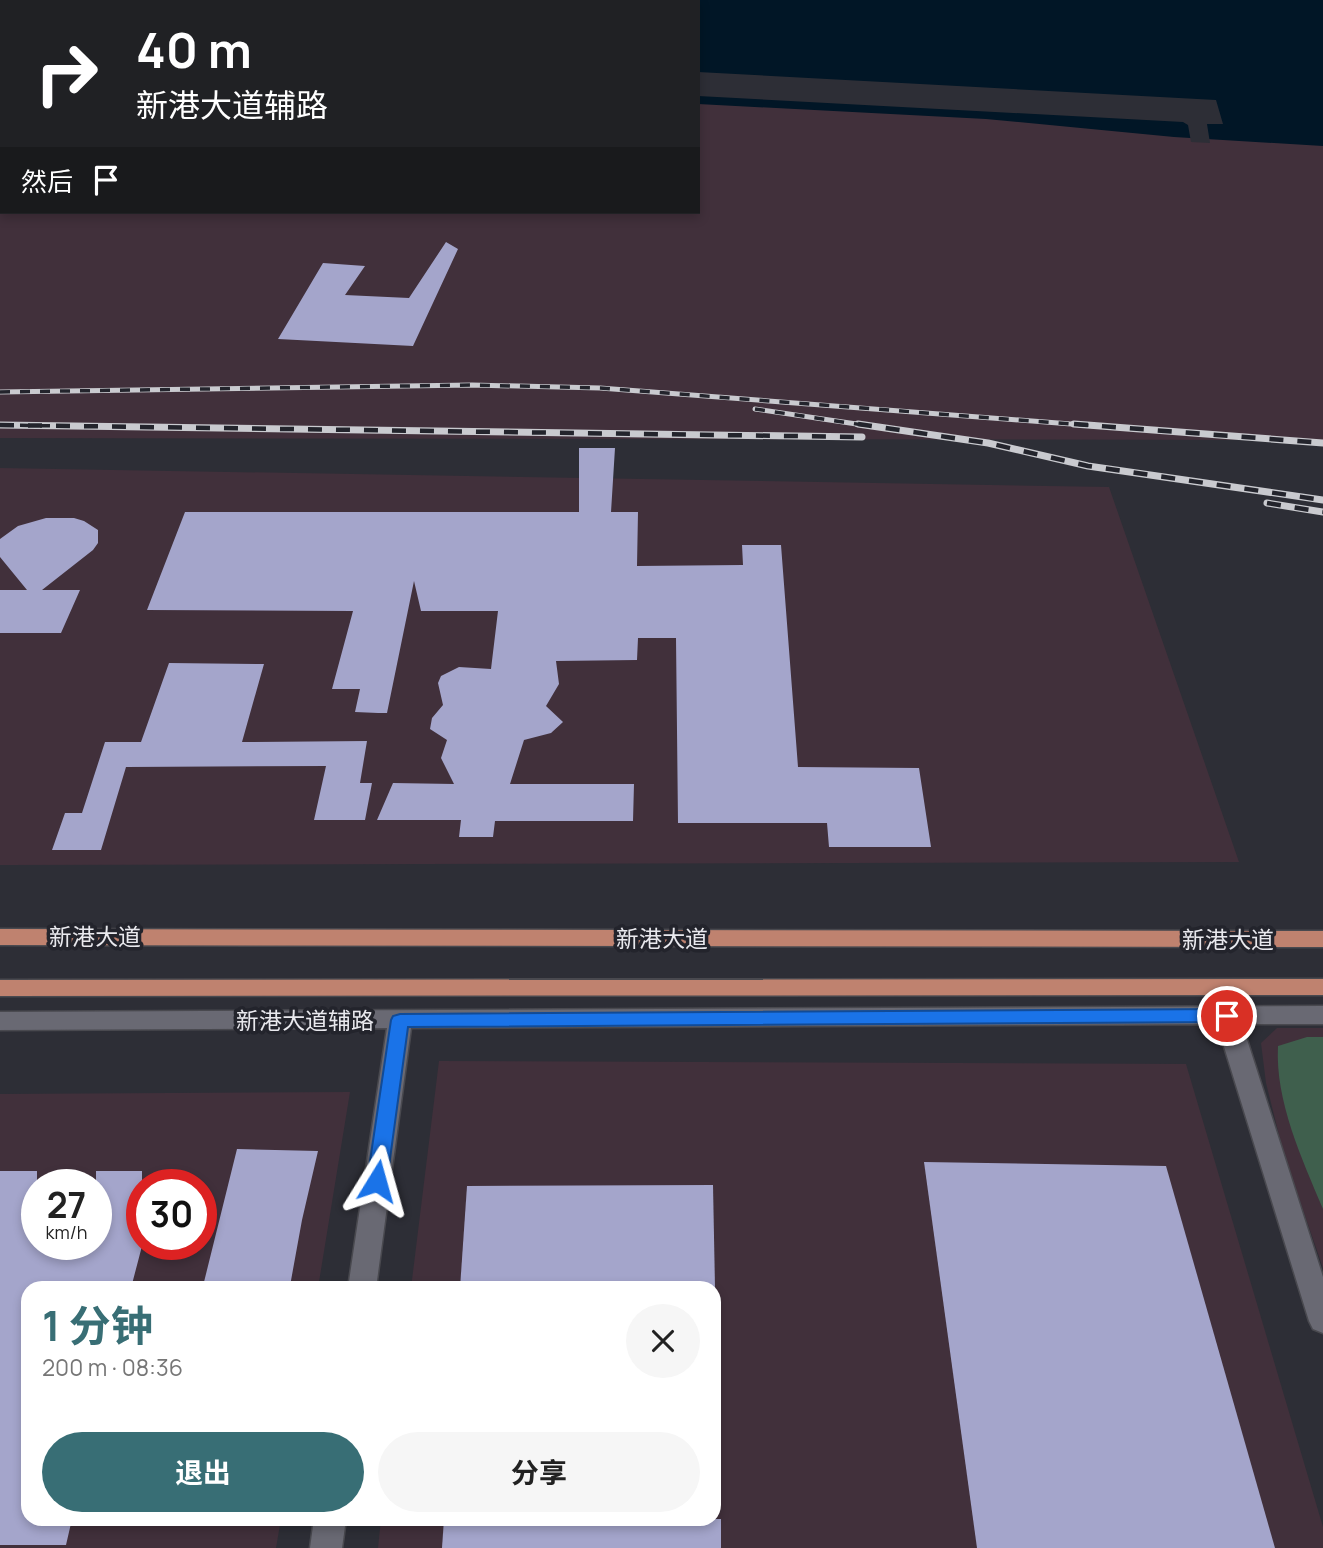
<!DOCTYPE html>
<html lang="zh">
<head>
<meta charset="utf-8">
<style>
  :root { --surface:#fff; --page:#f6f6f6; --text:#222; --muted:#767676; --accent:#386e75 }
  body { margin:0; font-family:Manrope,"Noto Sans SC",sans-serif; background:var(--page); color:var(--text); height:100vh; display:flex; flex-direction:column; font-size:26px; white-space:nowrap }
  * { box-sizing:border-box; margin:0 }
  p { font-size:23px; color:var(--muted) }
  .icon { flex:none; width:38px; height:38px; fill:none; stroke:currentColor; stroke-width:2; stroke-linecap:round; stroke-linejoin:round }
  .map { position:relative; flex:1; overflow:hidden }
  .details { position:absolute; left:21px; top:1281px; width:700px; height:245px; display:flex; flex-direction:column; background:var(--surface); border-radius:21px; box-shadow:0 4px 10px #0003 }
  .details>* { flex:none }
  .guide { position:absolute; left:0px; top:0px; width:700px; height:214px; box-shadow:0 4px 10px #0003; background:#202124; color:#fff; overflow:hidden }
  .speed { position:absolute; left:21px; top:1169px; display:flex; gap:14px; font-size:35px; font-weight:700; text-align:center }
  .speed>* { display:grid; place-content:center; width:91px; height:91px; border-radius:50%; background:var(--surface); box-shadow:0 4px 10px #0003; line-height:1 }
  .speed small { font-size:18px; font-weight:400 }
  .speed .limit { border:10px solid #d22; background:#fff; color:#111 }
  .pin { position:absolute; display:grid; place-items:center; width:60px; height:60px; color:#fff; margin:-30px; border:4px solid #fff; border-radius:50%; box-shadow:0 2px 7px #0007 }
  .me { position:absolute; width:77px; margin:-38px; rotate:8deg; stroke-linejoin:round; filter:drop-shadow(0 0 5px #0008) }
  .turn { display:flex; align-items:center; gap:24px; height:147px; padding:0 21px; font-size:32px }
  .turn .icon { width:91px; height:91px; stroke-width:2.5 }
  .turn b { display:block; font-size:49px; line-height:60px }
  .then { display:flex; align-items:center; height:66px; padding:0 21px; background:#0003; gap:14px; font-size:26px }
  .round { display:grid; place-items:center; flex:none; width:74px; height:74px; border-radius:37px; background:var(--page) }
  .head { display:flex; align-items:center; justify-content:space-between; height:119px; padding:0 21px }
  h1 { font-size:42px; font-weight:700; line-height:52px; color:var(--accent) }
  .action { display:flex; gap:14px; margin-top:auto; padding:14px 21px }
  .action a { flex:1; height:80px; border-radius:42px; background:var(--accent); color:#fff; font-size:28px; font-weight:700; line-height:80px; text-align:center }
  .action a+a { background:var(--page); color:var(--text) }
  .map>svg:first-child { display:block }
  .industrial { fill:#41303b; fill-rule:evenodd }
  .green { fill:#3f5f4d }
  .water { fill:#011626 }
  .pier { fill:#2d2e36 }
  .building { fill:#a4a5cb }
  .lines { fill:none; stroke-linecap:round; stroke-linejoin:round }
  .street-casing { stroke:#49494f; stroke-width:3 }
  .primary-casing { stroke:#49494f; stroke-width:3 }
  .street { fill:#696973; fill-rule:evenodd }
  .primary { fill:#bf826f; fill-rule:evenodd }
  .rail-far1-casing { stroke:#c9cacf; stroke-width:5 }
  .rail-casing { stroke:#c9cacf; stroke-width:7 }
  .rail-far1 { stroke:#23242c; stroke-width:3.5; stroke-dasharray:10; stroke-linecap:butt }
  .rail { stroke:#23242c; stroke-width:4.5; stroke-dasharray:14; stroke-linecap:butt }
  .route { fill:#1a73e8; stroke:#114b97; stroke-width:2 }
  .labels { text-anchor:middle; stroke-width:7; stroke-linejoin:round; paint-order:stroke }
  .street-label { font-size:23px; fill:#e9e9ee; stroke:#23242c }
</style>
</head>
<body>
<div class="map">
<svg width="1323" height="1548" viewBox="0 0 1323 1548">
  <rect width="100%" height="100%" fill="#2d2e36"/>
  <!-- industrial -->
  <g class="industrial">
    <path d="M0 32 2 212H698V69L1323 123V440L0 438Z"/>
    <path d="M0 468 1109 487 1239 862 0 865Z"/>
    <path d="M1277 1028H1323V1268L1284 1155 1266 1083 1261 1043Z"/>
    <path d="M439 1061 1186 1064 1323 1527V1548H378L381 1519H714V1288H411Z"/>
    <path d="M350 1092 318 1288H28V1519H281L276 1548H0V1094ZM37 1185H96V1244H37ZM142 1185H201V1244H142Z"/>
  </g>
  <!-- green -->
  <path class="green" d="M1307 1037H1323V1209C1302 1159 1275 1101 1278 1046Z"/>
  <!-- water -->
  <path class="water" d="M0 0H1323V146L1174 137 986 119 698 104V2H2V69Z"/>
  <!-- pier -->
  <path class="pier" d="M698 72 1216 100 1223 124H1207L1210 143 1191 142 1188 125 1183 122 698 96Z"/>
  <!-- building -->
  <g class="building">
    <path d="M446 242 458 249 413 346 278 339 323 263 365 266 345 295 409 298Z"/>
    <path d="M579 448H615L611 512H638L637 566 743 565 742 545H781L798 767 919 768 931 847H829L827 823H678L676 638H638L637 660 556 661 559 684 546 706 563 722 551 733 524 740 510 784H634L633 821H495L493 837H459L461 820H377L393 783 454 784 441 758 447 740 430 729 432 718 443 705 438 683 441 676 459 667 491 669 498 611H421L414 581 387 713H378L355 712 360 689H332L353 611 147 610 185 512H579Z"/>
    <path d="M46 518H74L84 521 98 530V543L93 550 42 590H80L61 633H0V590H27L0 557V539L18 526Z"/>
    <path d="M169 663 264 664 242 742 367 741 360 783H372L365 820H314L326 766 126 767 101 850H52L65 813H82L105 742H141Z"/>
    <path d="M237 1149 318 1151 302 1220 290 1286H203Z"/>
    <path d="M924 1162 1166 1166 1275 1548H977Z"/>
    <path d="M0 1171H37V1244H96V1171H142V1246L131 1288H28V1519H72L66 1545H0Z"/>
    <path d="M713 1185 715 1288H460L467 1186Z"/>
    <path d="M444 1519H721V1548H442Z"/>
  </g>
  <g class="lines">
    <defs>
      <g id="street">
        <path d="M1323 1006V1024H1242L1323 1277V1333L1313 1329 1309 1321 1217 1024 411 1028 376 1288H348L387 1028 0 1030V1012Z"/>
        <path d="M314 1519H346L342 1548H310Z"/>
      </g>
      <g id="primary">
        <path d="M0 929 1323 931V947L0 945Z"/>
        <path d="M1323 979V995L0 996V980Z"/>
      </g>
    </defs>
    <!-- street casing -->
    <use href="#street" class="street-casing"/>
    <!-- primary casing -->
    <use href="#primary" class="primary-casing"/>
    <!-- street -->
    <use href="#street" class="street"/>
    <!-- primary -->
    <use href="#primary" class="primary"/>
    <defs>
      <g id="rail-far1">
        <path d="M0 392 472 385 600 388 1097 426"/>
        <path d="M755 409 870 426"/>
        <path d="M0 425 60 426"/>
      </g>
      <g id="rail">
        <path d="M858 424 988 443 1088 466 1323 500"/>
        <path d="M1074 424 1323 443"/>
        <path d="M0 425 862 437"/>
        <path d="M1267 503 1323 512"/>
      </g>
    </defs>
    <!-- rail-far1 casing -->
    <use href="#rail-far1" class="rail-far1-casing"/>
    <!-- rail casing -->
    <use href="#rail" class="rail-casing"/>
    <!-- rail-far1 -->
    <use href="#rail-far1" class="rail-far1"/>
    <!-- rail -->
    <use href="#rail" class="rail"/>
  </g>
  <!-- route -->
  <path class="route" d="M1227 1009 1233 1011 1236 1016 1233 1020 1227 1022 408 1027 387 1181 384 1187 377 1189 370 1187 367 1181 391 1020 393 1016 400 1014Z"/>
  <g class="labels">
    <!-- street labels -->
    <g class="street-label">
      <text x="95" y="945">新港大道</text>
      <text x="662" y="947">新港大道</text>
      <text x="1228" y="948">新港大道</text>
      <text x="305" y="1029">新港大道辅路</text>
    </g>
  </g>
</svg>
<div class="speed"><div>27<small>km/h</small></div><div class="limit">30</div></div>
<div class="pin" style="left:1227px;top:1016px;background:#d93025"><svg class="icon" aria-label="arrive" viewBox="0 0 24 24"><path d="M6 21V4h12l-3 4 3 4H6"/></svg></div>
<svg class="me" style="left:377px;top:1181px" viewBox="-20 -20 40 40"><path d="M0-17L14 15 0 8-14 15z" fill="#1a73e8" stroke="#fff" stroke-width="4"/></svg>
<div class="guide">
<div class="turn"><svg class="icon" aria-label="right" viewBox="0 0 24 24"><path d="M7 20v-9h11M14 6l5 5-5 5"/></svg><div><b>40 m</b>新港大道辅路</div></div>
<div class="then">然后<svg class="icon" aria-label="arrive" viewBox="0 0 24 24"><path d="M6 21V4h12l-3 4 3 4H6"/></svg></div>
</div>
<section class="details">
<div class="head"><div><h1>1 分钟</h1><p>200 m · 08:36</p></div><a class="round"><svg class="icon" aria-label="close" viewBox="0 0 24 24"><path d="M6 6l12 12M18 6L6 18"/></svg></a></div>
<div class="action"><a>退出</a><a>分享</a></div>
</section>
</div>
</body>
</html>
